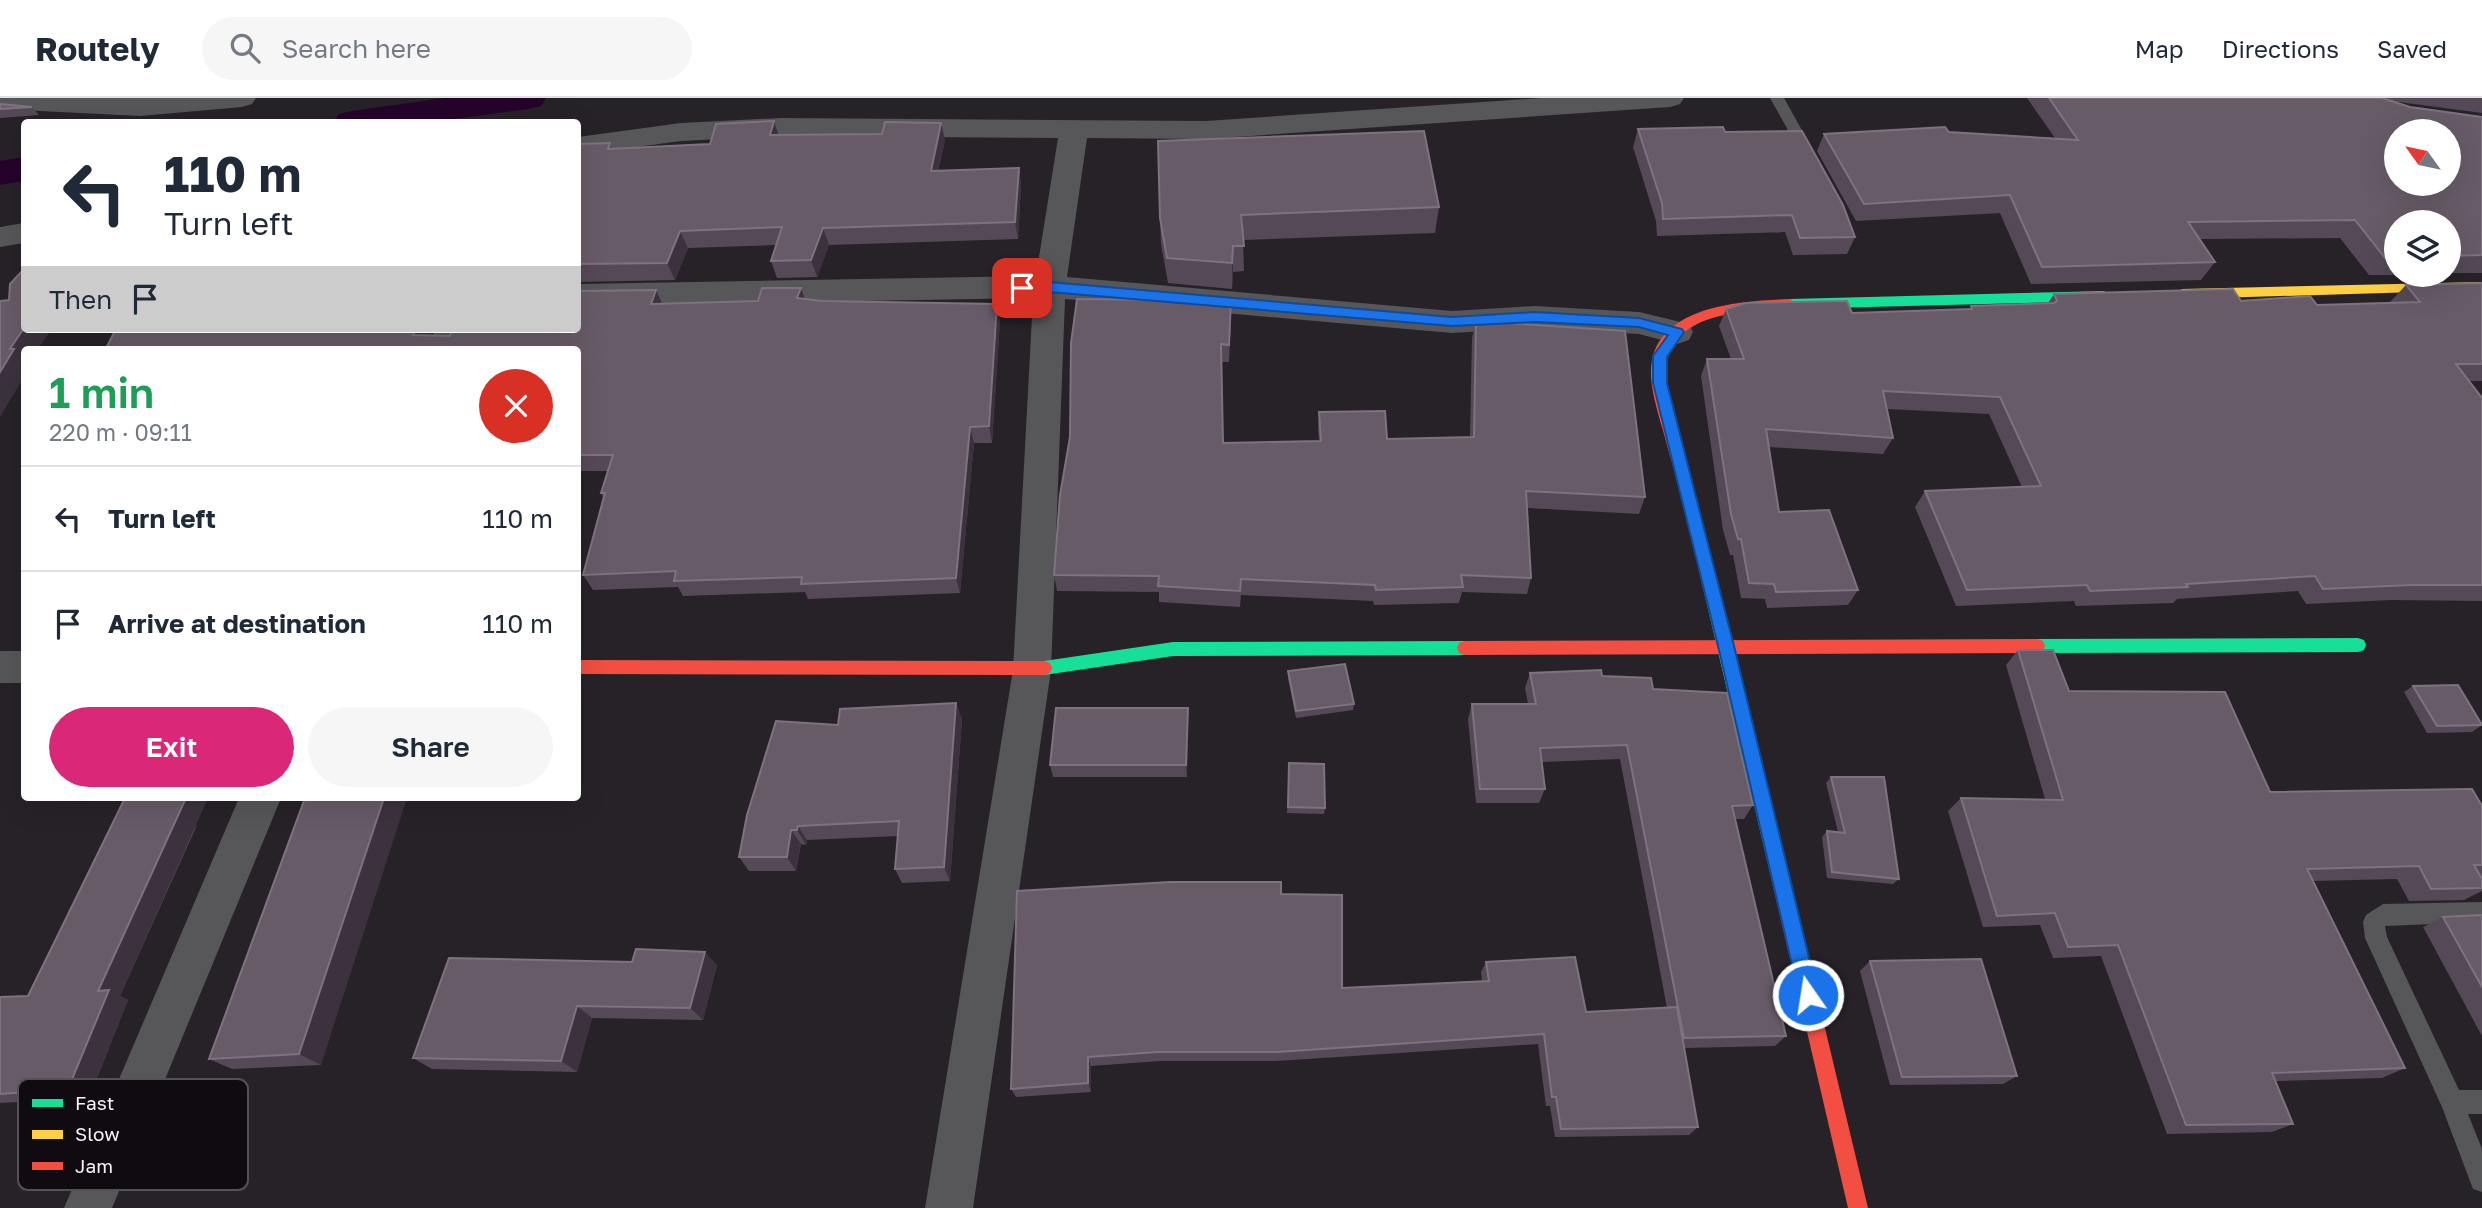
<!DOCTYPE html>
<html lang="en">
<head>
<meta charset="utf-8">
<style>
  :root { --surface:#fff; --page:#f6f6f7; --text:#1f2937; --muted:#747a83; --line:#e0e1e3; --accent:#db2777 }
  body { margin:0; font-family:"Golos Text",sans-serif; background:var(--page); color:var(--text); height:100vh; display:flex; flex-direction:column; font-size:26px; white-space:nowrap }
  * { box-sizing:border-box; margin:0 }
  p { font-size:23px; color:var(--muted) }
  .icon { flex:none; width:38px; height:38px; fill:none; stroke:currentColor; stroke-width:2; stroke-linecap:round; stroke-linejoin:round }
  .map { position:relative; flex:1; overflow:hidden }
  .drawer { position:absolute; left:21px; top:248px; width:560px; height:455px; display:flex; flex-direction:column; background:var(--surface); border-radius:7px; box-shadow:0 7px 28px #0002 }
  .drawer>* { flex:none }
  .guide { position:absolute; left:21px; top:21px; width:560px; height:214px; border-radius:7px; box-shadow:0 7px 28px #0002; background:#fff; color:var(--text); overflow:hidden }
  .needle { width:46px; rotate:303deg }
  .controls { position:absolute; left:2384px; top:21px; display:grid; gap:14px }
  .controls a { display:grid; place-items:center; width:77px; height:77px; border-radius:50%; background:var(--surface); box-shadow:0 7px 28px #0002; font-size:35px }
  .pin { position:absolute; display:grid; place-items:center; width:60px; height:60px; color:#fff; margin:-30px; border-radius:14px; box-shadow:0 4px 10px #0006 }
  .me { position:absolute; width:77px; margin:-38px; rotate:347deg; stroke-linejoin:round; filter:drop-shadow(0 0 5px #0008) }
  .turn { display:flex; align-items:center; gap:24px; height:147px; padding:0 28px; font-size:32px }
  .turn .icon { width:91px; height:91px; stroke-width:2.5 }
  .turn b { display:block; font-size:49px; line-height:60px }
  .then { display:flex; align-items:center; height:66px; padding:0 28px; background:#0003; gap:14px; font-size:26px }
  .round { display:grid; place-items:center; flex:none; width:74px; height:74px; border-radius:37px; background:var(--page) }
  .head { display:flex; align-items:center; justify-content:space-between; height:119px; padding:0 28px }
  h1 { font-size:42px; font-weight:600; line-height:52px; color:#1e9e55 }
  .primary-button { display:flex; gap:14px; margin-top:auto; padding:14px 28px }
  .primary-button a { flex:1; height:80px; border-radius:42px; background:var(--accent); color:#fff; font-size:28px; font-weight:600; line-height:80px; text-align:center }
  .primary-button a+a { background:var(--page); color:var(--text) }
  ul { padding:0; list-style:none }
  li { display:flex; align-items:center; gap:21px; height:105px; padding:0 28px; border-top:2px solid var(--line) }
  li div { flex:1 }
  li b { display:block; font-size:26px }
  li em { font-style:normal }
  header { display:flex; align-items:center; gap:42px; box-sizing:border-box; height:98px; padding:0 35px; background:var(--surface); border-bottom:2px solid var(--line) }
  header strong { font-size:33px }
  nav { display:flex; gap:38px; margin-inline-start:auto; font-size:24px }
  .search { width:490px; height:63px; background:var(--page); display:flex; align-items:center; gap:18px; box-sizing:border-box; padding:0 24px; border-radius:38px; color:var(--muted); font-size:26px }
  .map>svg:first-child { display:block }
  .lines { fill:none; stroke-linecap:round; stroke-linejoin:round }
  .canal { fill:#25032b; fill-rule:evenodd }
  .lane { fill:#575658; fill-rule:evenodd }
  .street { fill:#575658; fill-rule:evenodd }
  .fast { fill:#16e098; fill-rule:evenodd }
  .slow { fill:#ffcf43; fill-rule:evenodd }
  .jam { fill:#f24e42; fill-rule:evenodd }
  .wall { fill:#554957 }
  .shaded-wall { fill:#3b323d }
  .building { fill:#675b68; stroke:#7d727f; stroke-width:2; fill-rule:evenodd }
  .route { fill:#1a73e8; stroke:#114b97; stroke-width:2 }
  .key { fill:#0f0b10; stroke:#555056; stroke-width:2 }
  .key-label { font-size:19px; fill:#f7f1f8 }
</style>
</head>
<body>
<header>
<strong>Routely</strong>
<div class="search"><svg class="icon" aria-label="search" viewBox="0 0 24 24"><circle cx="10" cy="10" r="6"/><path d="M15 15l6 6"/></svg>Search here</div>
<nav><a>Map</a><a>Directions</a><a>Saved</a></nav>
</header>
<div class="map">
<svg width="2482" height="1110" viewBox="0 0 2482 1110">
  <rect width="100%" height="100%" fill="#272228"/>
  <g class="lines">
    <!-- canal -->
    <g class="canal">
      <path d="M445 0H546L541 8 528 11 431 24H334L339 16 352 13Z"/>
      <path d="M24 59V83L0 87V63Z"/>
    </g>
    <!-- lane -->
    <g class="lane">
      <path d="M1770 0H1784L1814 54 1812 57H1802Z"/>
      <path d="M2482 804V824L2385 828 2387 839 2459 992H2482V1016H2468L2482 1051V1094L2473 1091 2442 1009 2365 840 2363 824 2366 817 2383 806Z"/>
    </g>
    <!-- street -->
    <g class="street">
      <path d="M0 0H256L252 6 242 9 140 18 0 11Z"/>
      <path d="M1542 0H1684L1680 6 1670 9 1206 41 1087 40 1067 179 1452 213 1535 208 1639 214 1689 226 1693 234 1689 242 1677 246 1639 236 1535 230 1452 235 1065 201 1051 572 973 1110H925L1013 572 1033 200 578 208V186L1036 178 1058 40 781 38 681 43 578 57V39L681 25 781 20 1206 23Z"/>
      <path d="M24 125V145L0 149V129Z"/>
      <path d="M435 231H467L459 252H427Z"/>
      <rect x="0" y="553" width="24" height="32"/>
      <path d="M239 700H281L112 1110H64Z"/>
    </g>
    <!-- fast -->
    <g class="fast">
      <path d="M2104 193 2111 198 2104 203 1790 211 1783 206 1790 201Z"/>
      <path d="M1684 373 1691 379 1796 809 1793 815 1787 817 1781 815 1778 809 1677 379Z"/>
      <path d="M2358 540 2364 542 2366 547 2364 552 2358 554 2037 555 2031 553 2029 548 2031 543 2037 541Z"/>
      <path d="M1465 543 1471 545 1473 550 1471 555 1465 557 1173 558 1044 577 1038 575 1036 570 1038 565 1044 563 1173 544Z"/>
    </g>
    <!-- slow -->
    <path class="slow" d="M2482 184V192L2182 201 2175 196 2182 191Z"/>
    <!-- jam -->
    <g class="jam">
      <path d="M1790 201 1797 206 1795 209C1771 215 1744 213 1720 218 1631 239 1675 320 1691 379L1689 383H1679C1671 366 1667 345 1661 326 1656 307 1648 283 1652 262 1664 206 1745 203 1790 201Z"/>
      <path d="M2037 541 2043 543 2045 548 2043 553 2037 555 1465 557 1459 555 1457 550 1459 545 1465 543Z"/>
      <path d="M578 562 1044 563 1050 565 1052 570 1050 575 1044 577 578 576Z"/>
      <path d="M1787 801 1793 803 1796 809 1868 1110H1848L1778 809 1781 803Z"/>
    </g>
  </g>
  <!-- wall -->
  <g class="wall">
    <path d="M2027 0H2482V15L2391 3 2410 9 2482 19V175H2448V124H2396V177H2369L2340 140 2199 141 2215 164 2201 182 2031 186 2000 115 1856 123 1817 53 1824 36 1949 34 2055 40Z"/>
    <path d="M0 6 32 9 39 17 0 20Z"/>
    <path d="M1638 31 1855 139 1847 156 1793 157 1785 134 1657 138 1656 123 1633 49Z"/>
    <path d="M779 37 945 42 938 73 1019 70 1021 87 1018 141 829 147 817 179 777 180 771 163 776 147 688 150 675 182 578 184V46L610 45 613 51 710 46Z"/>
    <path d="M1439 109 1435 135 1243 142 1244 173 1233 174 1232 191 1168 185 1161 146 1160 120Z"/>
    <path d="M2482 185V283H2469L2482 300V503L2392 502 2306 506 2298 493 2177 501 2173 505 2076 508 2074 503 1956 508 1915 409 1925 393 2022 389 1989 316 1887 311 1893 340 1883 356 1769 349 1779 414 1858 492 1848 507 1767 510 1765 501 1741 500 1733 457H1730L1723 432 1701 278 1707 261H1731L1719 228 1726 211 1852 215 1969 211 1971 208 2048 205 2054 196 2241 203 2317 207 2391 205 2390 204 2406 187Z"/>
    <path d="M805 201 1000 222 992 345H974L960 495 808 501 805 494 683 498 678 489 593 492 583 477 603 399 601 395 608 373H578V252L116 231H433L431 237 450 238 663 206Z"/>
    <path d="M1231 218 1229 264H1221L1223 345 1319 343 1318 331 1319 314 1387 341 1470 339 1472 240 1476 223 1645 399 1639 416 1527 410 1531 480 1527 496 1462 494 1459 505 1374 507 1373 503 1241 497 1240 509 1159 504V494L1057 493 1054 477Z"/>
    <path d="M2018 552 2069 593 2270 694 2482 708V779H2481L2482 781V793L2464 802 2409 803 2397 781 2312 783 2405 970 2382 980 2276 983 2293 1026 2272 1034 2167 1036 2101 858 2053 860 2040 827 1983 829 1948 713 1961 700 2045 701 2006 567Z"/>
    <path d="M1288 573 1354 606 1353 612 1296 620 1288 580Z"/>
    <path d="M1530 575 1602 578 1653 591 1753 707 1744 721H1735L1786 938 1775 948 1684 950 1698 1029 1689 1037 1555 1039 1550 1008H1546L1538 946 1276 963H1160L1091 968V994L1016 999 1011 991 1281 796 1342 890 1482 883 1481 874 1486 864 1586 914 1667 910 1620 661 1542 664 1545 691 1539 705H1476L1468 621 1472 606H1528L1525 590Z"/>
    <path d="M2413 588 2482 627 2472 634 2427 635 2404 594Z"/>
    <path d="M956 605 962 621 950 783 902 785 895 771 898 738 807 742 806 747 801 746 796 773H749L739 759 838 627Z"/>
    <path d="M1188 622 1187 679H1053L1050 667Z"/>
    <path d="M1289 665 1325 710 1324 716 1287 715Z"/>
    <path d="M1831 679 1899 781 1893 786 1827 780 1822 739 1827 733 1838 734 1826 685Z"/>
    <path d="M305 700 321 967 232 971 209 961Z"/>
    <path d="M197 727 120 898 128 902 89 1000 0 1005V899L28 898Z"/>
    <path d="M2482 817V938L2423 829 2443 819Z"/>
    <path d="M1870 863 2017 978 2003 986 1890 987 1860 873Z"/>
    <path d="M632 864 717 867 703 922 592 920 577 974 432 971 413 960Z"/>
  </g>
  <!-- shaded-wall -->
  <g class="shaded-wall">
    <path d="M774 23 780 41 770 37Z"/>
    <path d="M941 25 945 42 934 90 931 73Z"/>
    <path d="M1019 70 1021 87 1018 141 1015 124Z"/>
    <path d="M823 130 829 147 817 179 811 162Z"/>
    <path d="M680 133 688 150 675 182 667 165Z"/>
    <path d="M1233 148V174L1232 191V165Z"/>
    <path d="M801 190 807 207 797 200Z"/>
    <path d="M656 192 664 209 651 206Z"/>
    <path d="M1231 201V218L1229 264V247Z"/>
    <path d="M997 206 1000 222 992 345 989 328Z"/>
    <path d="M24 230V231H52L37 252H24V279L0 319V274L10 251Z"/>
    <path d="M416 231H433L425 252 413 237Z"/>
    <path d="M970 329 974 345 960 495 956 480Z"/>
    <path d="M956 605 962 621 950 783 944 769Z"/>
    <path d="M1188 610V622L1187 679 1186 667Z"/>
    <path d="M186 700H208L120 898 128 902 89 1000 68 991 98 893Z"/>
    <path d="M384 700H407L321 967 299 956Z"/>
    <path d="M798 728 807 742 806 747 797 732Z"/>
    <path d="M791 732 801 746 796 773 787 759Z"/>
    <path d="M705 854 717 867 703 922 690 910Z"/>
    <path d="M577 908 592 920 577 974 561 963Z"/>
    <path d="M1088 959 1091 968V994L1088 985Z"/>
  </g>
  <!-- building -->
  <g class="building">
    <path d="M2049 0H2382L2410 9 2482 19V157L2448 158V124H2396V160H2385L2355 122 2188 124 2215 164 2042 169 2010 97 1864 106 1824 36 1945 29 1949 34 2078 42ZM2396 33H2448V86H2396Z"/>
    <path d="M0 6 32 9 0 11Z"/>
    <path d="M774 23 770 37 882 36 885 24 941 25 931 73 1019 70 1015 124 823 130 811 162 771 163 782 129 680 133 667 165 578 166V46L610 45 608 51 710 46 716 26Z"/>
    <path d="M1723 29 1725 34 1802 33 1843 107 1855 139 1800 140 1792 117 1663 121 1662 105 1638 31Z"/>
    <path d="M1424 33 1439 109 1241 117 1244 148H1233L1232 165 1167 160 1160 120 1158 43Z"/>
    <path d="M24 171V230L10 251H14L0 274V203L9 202 10 186Z"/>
    <path d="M2482 185V266H2456L2482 300V487H2411L2323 491 2315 478 2186 486 2188 489 2090 493 2087 487 1967 492 1925 393 2041 388 2000 299 1883 293 1893 340 1766 331 1779 414 1829 412 1858 492 1776 494 1774 486 1749 485 1741 441H1738L1731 416 1707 261H1744L1726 211 1746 205 1847 203 1852 215 1972 211 1971 208 2054 205 2057 203 2054 196 2233 191 2241 203 2310 198 2317 207 2420 204 2406 187Z"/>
    <path d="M762 190H801L797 200 822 203 997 206 989 328 970 329 956 480 801 486 802 479 674 483 676 473 583 477 605 395H601L613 357H578V252H105L116 231H416L413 237 450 238 452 231H578V193L656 192 651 206 758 203Z"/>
    <path d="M1170 195 1231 201 1229 247 1221 246 1223 345 1321 343 1319 314 1385 313 1387 341 1474 339 1476 223 1625 233 1645 399 1526 393 1531 480 1461 477 1463 489 1376 492 1375 487 1241 481 1240 493 1158 488 1159 478 1054 477 1060 397 1070 339 1071 245 1077 201 1171 202Z"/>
    <path d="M2018 552H2053L2069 593 2225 594 2270 694 2472 691 2482 708V767H2474L2482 781V790L2431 791 2419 768 2307 771 2405 970 2272 975 2293 1026 2186 1027 2118 847 2068 849 2055 815 1997 818 1961 700 2063 702Z"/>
    <path d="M1345 566 1354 606 1296 613 1288 573Z"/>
    <path d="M1601 572 1602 578 1651 580 1653 591 1727 595 1753 707 1732 708 1786 938 1684 940 1627 647 1540 650 1545 691H1480L1472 606H1536L1530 575Z"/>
    <path d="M2458 587 2482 627 2437 628 2413 588Z"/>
    <path d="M956 605 944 769 895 771 899 723 798 728 797 732H791L787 759H739L747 717 776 623 838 627 840 611Z"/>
    <path d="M1056 610H1188L1186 667H1050Z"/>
    <path d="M1289 665 1324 666 1325 710 1288 709Z"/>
    <path d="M1831 679H1884L1899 781 1832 774 1827 733 1845 735Z"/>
    <path d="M125 700H186L98 893 109 892 68 991 0 996V899L28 898Z"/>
    <path d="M305 700H384L299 956 209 961Z"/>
    <path d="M1170 784H1281V796L1342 797V890L1489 883 1486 864 1575 859 1586 914 1677 909 1698 1029 1561 1031 1556 999H1552L1544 936 1277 954H1158L1088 959V985L1011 991 1017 793Z"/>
    <path d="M2482 817V889L2443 819Z"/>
    <path d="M636 851 705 854 690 910 577 908 561 963 413 960 449 860 632 864Z"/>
    <path d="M1981 861 2017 978 1902 979 1870 863Z"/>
  </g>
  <!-- route -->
  <path class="route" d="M1049 184 1452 219 1535 214 1639 220 1682 231 1684 234 1667 259V285L1735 552 1818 897 1815 904 1808 906 1802 904 1799 897 1719 552 1653 285V258L1668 237 1639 229 1535 224 1452 228 1049 194H1022L1015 190 1022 185Z"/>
  <!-- legend -->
  <rect x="18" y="981" width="230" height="111" rx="10" class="key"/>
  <rect x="32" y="1001" width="31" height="8" fill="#16e098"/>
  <rect x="32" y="1032" width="31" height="9" fill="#ffcf43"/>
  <rect x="32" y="1064" width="31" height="8" fill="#f24e42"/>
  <g class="key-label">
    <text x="75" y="1012">Fast</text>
    <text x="75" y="1043">Slow</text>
    <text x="75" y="1075">Jam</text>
  </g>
</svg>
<div class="controls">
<a><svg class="needle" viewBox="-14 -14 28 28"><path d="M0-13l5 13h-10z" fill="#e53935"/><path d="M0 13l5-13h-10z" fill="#747a83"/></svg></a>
<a><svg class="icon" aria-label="layers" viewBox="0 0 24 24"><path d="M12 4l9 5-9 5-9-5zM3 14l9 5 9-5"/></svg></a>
</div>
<div class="pin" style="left:1022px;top:190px;background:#d93025"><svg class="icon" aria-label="arrive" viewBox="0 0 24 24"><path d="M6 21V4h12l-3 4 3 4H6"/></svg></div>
<svg class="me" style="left:1808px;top:897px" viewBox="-20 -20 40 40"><circle r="17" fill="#1a73e8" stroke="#fff" stroke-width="3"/><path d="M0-11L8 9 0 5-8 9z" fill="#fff"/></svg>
<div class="guide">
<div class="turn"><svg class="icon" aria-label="left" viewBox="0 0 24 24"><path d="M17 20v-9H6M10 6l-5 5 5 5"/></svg><div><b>110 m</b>Turn left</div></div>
<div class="then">Then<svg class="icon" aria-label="arrive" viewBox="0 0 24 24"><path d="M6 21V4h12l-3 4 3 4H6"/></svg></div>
</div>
<section class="drawer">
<div class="head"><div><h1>1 min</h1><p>220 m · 09:11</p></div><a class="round" style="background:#d93025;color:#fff"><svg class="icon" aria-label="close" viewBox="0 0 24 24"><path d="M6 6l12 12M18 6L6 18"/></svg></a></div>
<ul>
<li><svg class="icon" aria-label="left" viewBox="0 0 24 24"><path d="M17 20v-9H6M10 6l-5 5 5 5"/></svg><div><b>Turn left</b></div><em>110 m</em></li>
<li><svg class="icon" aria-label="arrive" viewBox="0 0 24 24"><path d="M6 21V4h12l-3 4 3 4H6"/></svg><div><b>Arrive at destination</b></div><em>110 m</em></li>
</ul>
<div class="primary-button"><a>Exit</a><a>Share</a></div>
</section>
</div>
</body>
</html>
